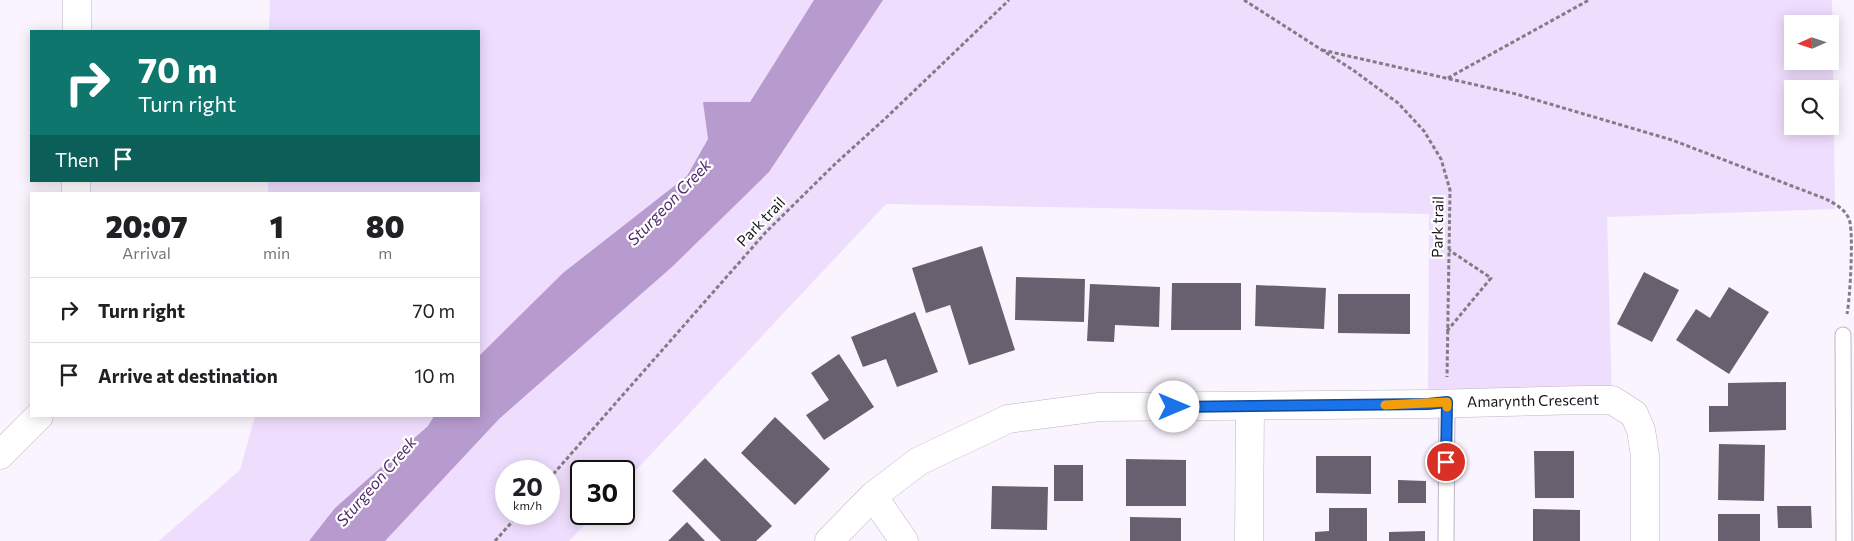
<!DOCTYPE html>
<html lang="en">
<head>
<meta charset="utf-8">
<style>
  :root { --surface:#fff; --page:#f2f2f2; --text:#202124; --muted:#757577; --line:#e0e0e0 }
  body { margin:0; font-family:Commissioner,sans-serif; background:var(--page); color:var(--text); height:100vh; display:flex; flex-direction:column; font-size:19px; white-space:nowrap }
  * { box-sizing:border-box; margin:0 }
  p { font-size:16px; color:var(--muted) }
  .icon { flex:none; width:28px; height:28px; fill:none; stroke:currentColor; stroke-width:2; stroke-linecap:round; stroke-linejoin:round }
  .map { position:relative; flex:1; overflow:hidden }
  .drawer { position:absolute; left:30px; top:192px; width:450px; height:225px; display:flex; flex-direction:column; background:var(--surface); border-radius:0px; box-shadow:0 2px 12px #0003 }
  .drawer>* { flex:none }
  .guide { position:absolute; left:30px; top:30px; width:450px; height:152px; border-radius:0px; box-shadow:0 2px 12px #0003; background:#0f766e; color:#fff; overflow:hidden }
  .needle { width:32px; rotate:267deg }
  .fabs { position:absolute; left:1784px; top:15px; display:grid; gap:10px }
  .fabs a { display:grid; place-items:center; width:55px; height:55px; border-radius:0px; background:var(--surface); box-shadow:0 2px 12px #0003; font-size:25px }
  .speed { position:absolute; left:495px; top:460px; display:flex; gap:10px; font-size:25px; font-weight:700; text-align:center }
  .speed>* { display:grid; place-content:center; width:65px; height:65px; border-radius:50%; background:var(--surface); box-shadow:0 2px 12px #0003; line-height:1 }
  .speed small { font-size:12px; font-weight:400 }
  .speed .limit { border:2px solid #111; border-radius:8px; background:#fff; color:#111 }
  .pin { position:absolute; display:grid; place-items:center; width:42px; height:42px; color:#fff; margin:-21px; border:2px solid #fff; border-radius:50%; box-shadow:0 1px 5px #0007 }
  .me { position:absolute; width:55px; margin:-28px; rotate:90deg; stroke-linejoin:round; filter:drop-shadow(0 0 4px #0008) }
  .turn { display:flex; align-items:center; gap:18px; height:105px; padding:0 25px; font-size:22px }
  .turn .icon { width:65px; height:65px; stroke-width:2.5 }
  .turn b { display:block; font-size:35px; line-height:42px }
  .then { display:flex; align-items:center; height:48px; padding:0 25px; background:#0003; gap:10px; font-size:19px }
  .eta { display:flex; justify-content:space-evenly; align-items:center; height:85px; text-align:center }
  .eta b { font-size:30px; font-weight:800; line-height:35px }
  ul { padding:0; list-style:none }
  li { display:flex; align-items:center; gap:15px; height:65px; padding:0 25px; border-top:1px solid var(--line) }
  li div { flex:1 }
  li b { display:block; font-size:19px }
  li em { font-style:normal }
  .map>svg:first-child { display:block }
  .green { fill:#efddfd; fill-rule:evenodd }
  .water { fill:#b79bce }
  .building { fill:#68606f }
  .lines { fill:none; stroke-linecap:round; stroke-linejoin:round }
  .service-casing { stroke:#beb5c5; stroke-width:17 }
  .minor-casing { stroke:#beb5c5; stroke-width:29 }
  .path { stroke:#827d85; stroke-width:3; stroke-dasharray:4 2.5; stroke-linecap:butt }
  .service { stroke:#fff; stroke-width:15 }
  .minor { stroke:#fff; stroke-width:28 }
  .route-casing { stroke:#114b97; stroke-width:12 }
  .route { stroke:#1a73e8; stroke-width:9 }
  .slow { stroke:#f59e0b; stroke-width:9 }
  .labels { text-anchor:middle; stroke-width:4.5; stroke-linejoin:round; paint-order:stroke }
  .street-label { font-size:15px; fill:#161319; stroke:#fff }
  .water-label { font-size:16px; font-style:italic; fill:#512b69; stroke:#fff }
</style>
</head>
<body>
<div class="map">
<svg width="1854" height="541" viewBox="0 0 1854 541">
  <rect width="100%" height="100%" fill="#faf4fe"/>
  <!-- green -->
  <path class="green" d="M270 0H1832L1835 209 1607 217 1612 400 1428 404 1429 214 886 204 624 483V471H581V514H595L569 541H159L240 470 255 416H479V194H268V181H479V31H269ZM1792 24H1830V61H1792ZM1792 89H1830V126H1792ZM506 471H549V514H506Z"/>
  <!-- water -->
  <path class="water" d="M814 0H883L769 172 673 266 499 419 385 541H309L335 508 428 426 434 416H479V356L563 273 687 176 708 139 703 102H750Z"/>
  <!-- building -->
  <g class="building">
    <path d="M982 246 1015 350 969 365 950 305 926 313 912 268Z"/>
    <path d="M1644 272 1679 290 1652 342 1617 324Z"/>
    <path d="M1016 277 1085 279 1084 322 1015 320Z"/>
    <path d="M1172 283H1241V330H1171Z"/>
    <path d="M1090 284 1160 287 1159 327 1115 325 1114 342 1087 341Z"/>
    <path d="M1256 285 1326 288 1324 329 1255 326Z"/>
    <path d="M1729 287 1769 312 1729 374 1676 340 1696 309 1710 318Z"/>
    <path d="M1338 294H1410V334L1338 333Z"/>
    <path d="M915 312 938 372 897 387 886 359 863 367 851 337Z"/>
    <path d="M839 354 874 407 824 440 806 415 829 400 811 373Z"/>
    <path d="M1786 382V430L1709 432V406H1728V383Z"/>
    <path d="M775 417 830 469 795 505 741 453Z"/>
    <path d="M1719 444 1765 445 1764 501 1718 500Z"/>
    <path d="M1534 451H1574V498H1535Z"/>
    <path d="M1316 456H1371V494L1316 493Z"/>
    <path d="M705 458 772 526 756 541H721L672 491Z"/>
    <path d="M1126 459 1186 460V506H1126Z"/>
    <rect x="1054" y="465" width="29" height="36"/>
    <path d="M1398 480 1426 481V503H1398Z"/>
    <path d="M992 486 1048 487 1047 530 991 529Z"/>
    <path d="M1777 506H1811L1812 528H1778Z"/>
    <path d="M1329 508H1367V541H1315V532L1329 531Z"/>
    <path d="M1533 509 1580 510V541H1533Z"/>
    <rect x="1718" y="514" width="42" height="27"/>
    <path d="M1130 517 1181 518V541H1130Z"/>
    <path d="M687 522 705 541H668Z"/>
    <path d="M1425 531V541H1389V532Z"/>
  </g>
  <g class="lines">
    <defs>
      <g id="service">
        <path d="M1843 335 1844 541"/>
        <path d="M1446 541 1447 402"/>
      </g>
      <g id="minor">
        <path d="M77 31V0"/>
        <path d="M76 194V181"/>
        <path d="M0 455 39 416"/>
        <path d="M873 496 904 541"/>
        <path d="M829 541 873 496 919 461 1008 419 1099 407 1428 404 1582 400H1612L1634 414 1641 430 1645 456V541"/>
        <path d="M1249 541 1250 406"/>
      </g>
    </defs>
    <!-- service casing -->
    <use href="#service" class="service-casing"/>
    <!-- minor casing -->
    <use href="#minor" class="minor-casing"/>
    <!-- path -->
    <g class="path">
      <path d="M1244 0 1353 70 1398 103 1424 131 1441 159 1450 190 1447 377"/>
      <path d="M1322 50 1516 94 1672 140 1826 199C1835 204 1845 209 1849 219 1854 230 1850 300 1847 314"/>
      <path d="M1448 78 1589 0"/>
      <path d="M1447 331 1491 278 1449 250"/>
      <path d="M549 479 766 232 835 164 888 116 1009 0"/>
      <path d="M495 541 519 514"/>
    </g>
    <!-- service -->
    <use href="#service" class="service"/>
    <!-- minor -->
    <use href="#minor" class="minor"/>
  </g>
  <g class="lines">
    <defs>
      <path id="route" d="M1174 407 1428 404 1447 402 1446 462"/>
    </defs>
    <!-- route casing -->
    <use href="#route" class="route-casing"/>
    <!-- route -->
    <use href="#route" class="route"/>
    <!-- slow -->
    <path class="slow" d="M1385 405 1447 402V407"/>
  </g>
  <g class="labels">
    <!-- street labels -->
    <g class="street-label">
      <text transform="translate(761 222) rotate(-46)" y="5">Park trail</text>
      <text transform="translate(1438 227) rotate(-89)" y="5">Park trail</text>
      <text transform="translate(1533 401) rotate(-1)" y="5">Amarynth Crescent</text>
    </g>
    <!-- water labels -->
    <g class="water-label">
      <text transform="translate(669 202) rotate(-46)" y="6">Sturgeon Creek</text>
      <text transform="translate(376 481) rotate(-49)" y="6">Sturgeon Creek</text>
    </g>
  </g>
</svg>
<div class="fabs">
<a><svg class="needle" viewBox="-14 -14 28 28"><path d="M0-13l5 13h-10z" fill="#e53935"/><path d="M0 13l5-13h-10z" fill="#757577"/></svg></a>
<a><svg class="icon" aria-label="search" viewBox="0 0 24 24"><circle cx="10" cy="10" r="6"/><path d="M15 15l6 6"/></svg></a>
</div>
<div class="speed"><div>20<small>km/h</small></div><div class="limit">30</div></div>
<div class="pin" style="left:1446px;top:462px;background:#d93025"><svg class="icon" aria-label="arrive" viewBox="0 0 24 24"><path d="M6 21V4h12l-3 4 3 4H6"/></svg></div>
<svg class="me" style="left:1174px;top:407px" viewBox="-20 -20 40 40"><circle r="19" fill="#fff"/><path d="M0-13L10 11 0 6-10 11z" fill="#1a73e8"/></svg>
<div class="guide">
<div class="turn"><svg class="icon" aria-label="right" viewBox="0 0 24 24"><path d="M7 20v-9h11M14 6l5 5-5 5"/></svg><div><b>70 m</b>Turn right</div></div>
<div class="then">Then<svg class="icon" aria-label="arrive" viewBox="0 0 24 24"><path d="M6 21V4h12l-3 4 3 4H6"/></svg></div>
</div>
<section class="drawer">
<div class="eta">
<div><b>20:07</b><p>Arrival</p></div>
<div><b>1</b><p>min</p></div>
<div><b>80</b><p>m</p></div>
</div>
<ul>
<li><svg class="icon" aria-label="right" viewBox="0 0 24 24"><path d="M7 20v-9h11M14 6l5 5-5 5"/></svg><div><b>Turn right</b></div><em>70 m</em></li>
<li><svg class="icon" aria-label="arrive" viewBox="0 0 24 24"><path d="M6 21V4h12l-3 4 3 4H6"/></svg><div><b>Arrive at destination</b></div><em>10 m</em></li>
</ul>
</section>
</div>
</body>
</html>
